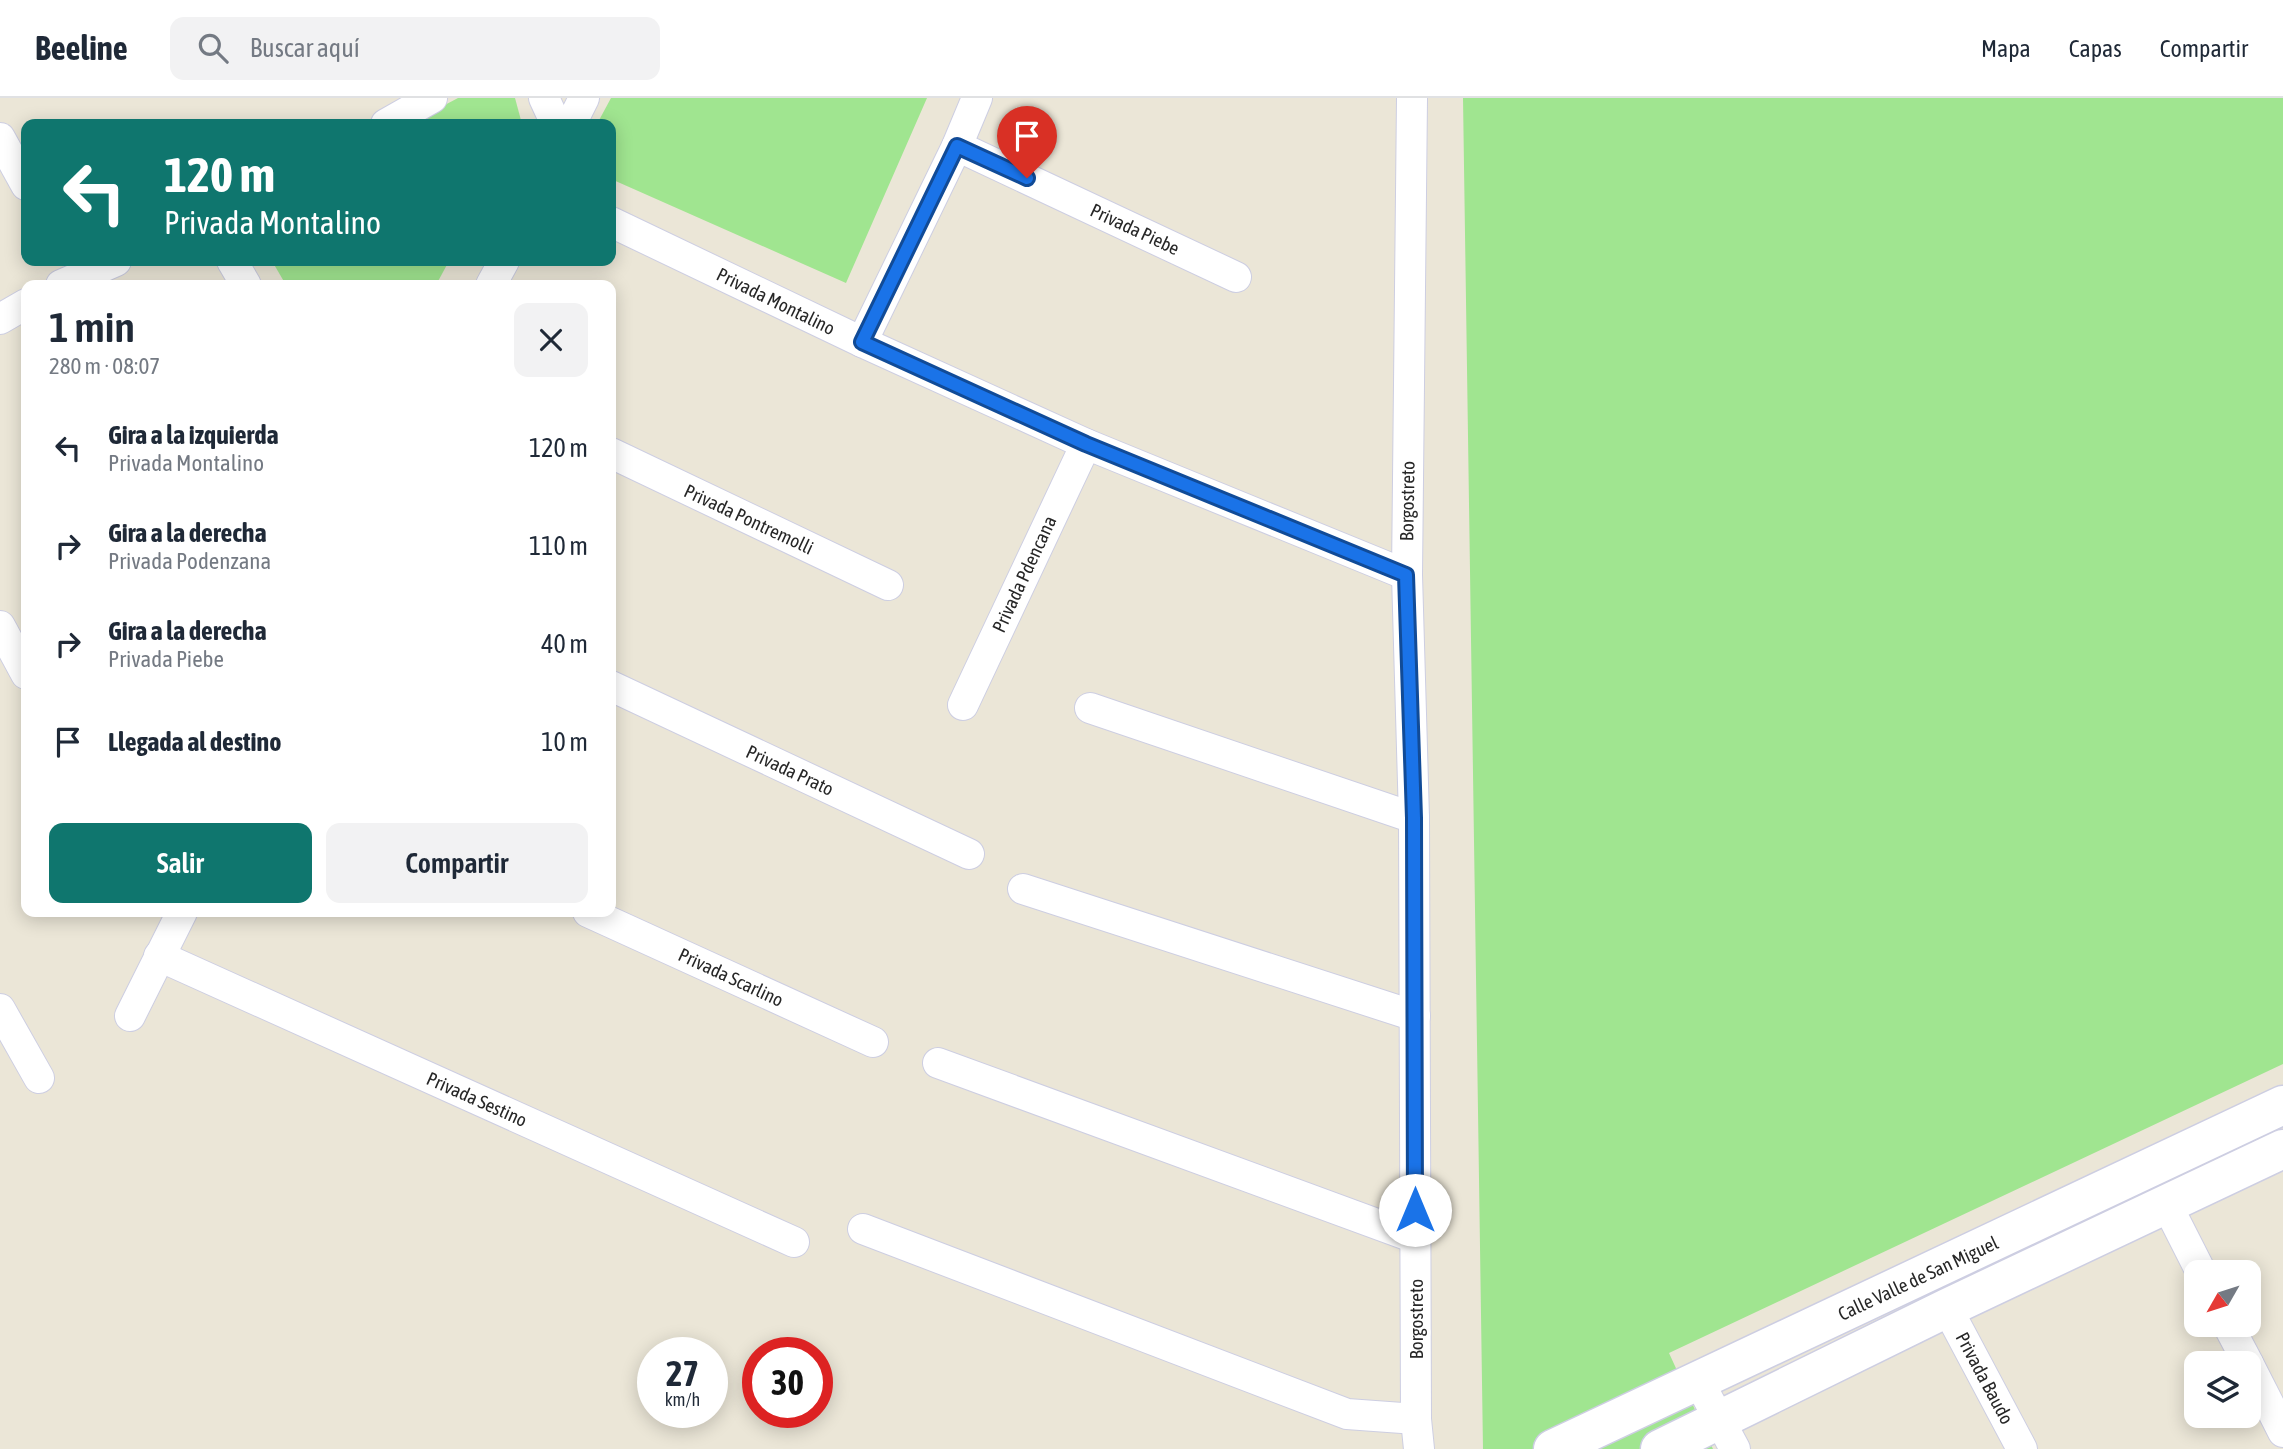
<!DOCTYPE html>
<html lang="es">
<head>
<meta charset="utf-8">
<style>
  :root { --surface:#fff; --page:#f2f2f3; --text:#1f2937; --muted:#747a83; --line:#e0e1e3; --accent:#0f766e }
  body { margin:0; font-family:"Asap Condensed",sans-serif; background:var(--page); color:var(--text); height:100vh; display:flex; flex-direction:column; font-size:26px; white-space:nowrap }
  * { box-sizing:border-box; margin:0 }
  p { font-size:23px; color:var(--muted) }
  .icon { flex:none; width:38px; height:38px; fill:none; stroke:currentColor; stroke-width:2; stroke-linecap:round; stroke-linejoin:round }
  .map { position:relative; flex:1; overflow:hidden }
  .sheet { position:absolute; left:21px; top:182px; width:595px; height:637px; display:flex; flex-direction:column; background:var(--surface); border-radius:14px; box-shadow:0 4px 18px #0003 }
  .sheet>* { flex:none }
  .banner { position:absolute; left:21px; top:21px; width:595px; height:147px; border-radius:14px; box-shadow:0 4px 18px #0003; background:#0f766e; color:#fff; overflow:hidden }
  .needle { width:46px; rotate:231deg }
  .tools { position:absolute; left:2184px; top:1162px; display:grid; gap:14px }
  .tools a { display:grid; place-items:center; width:77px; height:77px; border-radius:14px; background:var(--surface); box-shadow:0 4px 18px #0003; font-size:35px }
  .speed { position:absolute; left:637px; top:1239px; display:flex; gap:14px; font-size:35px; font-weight:700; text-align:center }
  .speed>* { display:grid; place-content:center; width:91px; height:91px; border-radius:50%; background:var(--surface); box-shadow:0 4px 18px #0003; line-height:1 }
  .speed small { font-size:18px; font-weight:400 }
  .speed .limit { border:10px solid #d22; background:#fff; color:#111 }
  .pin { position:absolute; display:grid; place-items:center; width:60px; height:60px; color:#fff; margin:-72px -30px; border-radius:50% 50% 50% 0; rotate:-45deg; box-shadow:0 0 7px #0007 }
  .pin .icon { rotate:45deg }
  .me { position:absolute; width:77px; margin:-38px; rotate:0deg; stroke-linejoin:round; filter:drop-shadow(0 0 5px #0008) }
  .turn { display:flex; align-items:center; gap:24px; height:147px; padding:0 28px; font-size:32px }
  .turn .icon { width:91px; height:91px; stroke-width:2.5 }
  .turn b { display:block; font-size:49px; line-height:60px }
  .round { display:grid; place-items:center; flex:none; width:74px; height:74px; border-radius:14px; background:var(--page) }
  .headline { display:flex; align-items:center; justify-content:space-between; height:119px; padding:0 28px }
  h1 { font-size:42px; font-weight:600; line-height:52px }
  .primary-button { display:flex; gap:14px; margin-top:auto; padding:14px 28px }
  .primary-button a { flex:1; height:80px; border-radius:14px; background:var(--accent); color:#fff; font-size:28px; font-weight:600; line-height:80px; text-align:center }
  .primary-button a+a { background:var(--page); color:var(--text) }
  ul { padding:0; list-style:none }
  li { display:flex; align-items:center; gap:21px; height:98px; padding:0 28px }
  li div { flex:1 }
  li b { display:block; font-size:26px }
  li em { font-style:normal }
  header { display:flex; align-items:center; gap:42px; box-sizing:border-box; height:98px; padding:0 35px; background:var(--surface); border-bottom:2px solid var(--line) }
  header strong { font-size:33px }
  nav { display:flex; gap:38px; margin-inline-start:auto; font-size:24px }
  .search { width:490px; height:63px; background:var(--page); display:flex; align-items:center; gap:18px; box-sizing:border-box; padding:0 24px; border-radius:14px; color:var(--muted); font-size:26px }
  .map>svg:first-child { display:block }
  .green { fill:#a0e590 }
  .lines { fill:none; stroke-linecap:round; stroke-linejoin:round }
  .street-casing { stroke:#cdcee2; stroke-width:32 }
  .secondary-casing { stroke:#cdcee2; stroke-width:41 }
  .street { stroke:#fff; stroke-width:30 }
  .secondary { stroke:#fff; stroke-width:38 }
  .route-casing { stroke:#114b97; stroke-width:18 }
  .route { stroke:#1a73e8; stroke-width:12 }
  .labels { text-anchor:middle; stroke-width:7; stroke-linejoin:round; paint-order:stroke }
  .street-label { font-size:19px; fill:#272727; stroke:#fff }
</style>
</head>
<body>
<header>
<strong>Beeline</strong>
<div class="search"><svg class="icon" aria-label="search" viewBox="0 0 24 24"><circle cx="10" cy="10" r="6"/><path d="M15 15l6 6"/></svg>Buscar aquí</div>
<nav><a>Mapa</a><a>Capas</a><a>Compartir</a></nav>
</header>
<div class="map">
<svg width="2283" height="1351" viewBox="0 0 2283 1351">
  <rect width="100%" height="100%" fill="#ebe6d7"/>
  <!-- green -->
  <g class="green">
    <path d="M458 0H515L522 26H409Z"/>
    <path d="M611 0H927L846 185 611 81V26H597Z"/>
    <path d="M1463 0H2283V966L1669 1255 1713 1351H1483Z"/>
    <path d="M272 163H449L436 187H286Z"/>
  </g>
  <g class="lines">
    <defs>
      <g id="street">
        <path d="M544 0 556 26"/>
        <path d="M1412 0 1407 477 1414 720 1416 1321 1419 1351"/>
        <path d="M386 26 432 0"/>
        <path d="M571 26 584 0"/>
        <path d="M0 40 26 87"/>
        <path d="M957 48 1236 179"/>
        <path d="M611 124 862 244 1086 346 1407 477"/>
        <path d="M232 163 246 187"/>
        <path d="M61 187 116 163"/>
        <path d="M491 187 504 163"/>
        <path d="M0 221 26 206"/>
        <path d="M862 244 957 48 977 0"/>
        <path d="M611 355 888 487"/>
        <path d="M0 528 26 576"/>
        <path d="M611 588 969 756"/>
        <path d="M963 607 1086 346"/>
        <path d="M1090 610 1414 720"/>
        <path d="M1023 791 1415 918"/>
        <path d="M588 814 873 944"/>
        <path d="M159 858 794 1144"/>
        <path d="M0 911 39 980"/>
        <path d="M130 918 182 814"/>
        <path d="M938 965 1415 1140"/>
        <path d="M2166 1105 2201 1174"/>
        <path d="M863 1131 1347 1316 1416 1321"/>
        <path d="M1947 1210 2022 1351"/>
        <path d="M2228 1227 2248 1265"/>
        <path d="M2249 1267 2283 1334"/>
        <path d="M1698 1282 1735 1351"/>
      </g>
      <g id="secondary">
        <path d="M1553 1351 2283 1007"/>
        <path d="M1660 1351 1947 1210 2283 1051"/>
      </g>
    </defs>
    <!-- street casing -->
    <use href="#street" class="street-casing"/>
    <!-- secondary casing -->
    <use href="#secondary" class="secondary-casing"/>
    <!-- street -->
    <use href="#street" class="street"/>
    <!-- secondary -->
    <use href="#secondary" class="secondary"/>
  </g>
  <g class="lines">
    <defs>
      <path id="route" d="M1027 80 957 48 862 244 1086 346 1406 477 1414 720 1415 1112"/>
    </defs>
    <!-- route casing -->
    <use href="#route" class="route-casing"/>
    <!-- route -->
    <use href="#route" class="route"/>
  </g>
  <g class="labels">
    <!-- street labels -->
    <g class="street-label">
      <text transform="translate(1135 131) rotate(25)" y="7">Privada Piebe</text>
      <text transform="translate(776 203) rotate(26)" y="7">Privada Montalino</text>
      <text transform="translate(1407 403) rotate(-89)" y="7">Borgostreto</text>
      <text transform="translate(749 421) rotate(25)" y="7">Privada Pontremolli</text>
      <text transform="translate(1024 476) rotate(-65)" y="7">Privada Pdencana</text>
      <text transform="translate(790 672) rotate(25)" y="7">Privada Prato</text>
      <text transform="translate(731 879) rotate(25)" y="7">Privada Scarlino</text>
      <text transform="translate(477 1001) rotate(24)" y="7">Privada Sestino</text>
      <text transform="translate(1918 1180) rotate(-25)" y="7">Calle Valle de San Miguel</text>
      <text transform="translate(1416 1221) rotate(-90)" y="7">Borgostreto</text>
      <text transform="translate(1985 1280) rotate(62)" y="7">Privada Baudo</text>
    </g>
  </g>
</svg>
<div class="tools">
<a><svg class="needle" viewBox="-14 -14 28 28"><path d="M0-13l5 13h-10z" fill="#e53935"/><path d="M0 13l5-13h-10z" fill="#747a83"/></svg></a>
<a><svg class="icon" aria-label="layers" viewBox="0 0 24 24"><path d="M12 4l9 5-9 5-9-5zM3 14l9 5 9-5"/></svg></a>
</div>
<div class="speed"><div>27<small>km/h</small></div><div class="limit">30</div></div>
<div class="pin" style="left:1027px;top:80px;background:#d93025"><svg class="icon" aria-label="arrive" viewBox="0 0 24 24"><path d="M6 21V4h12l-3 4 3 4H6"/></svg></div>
<svg class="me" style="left:1415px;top:1112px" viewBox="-20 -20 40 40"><circle r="19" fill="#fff"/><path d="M0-13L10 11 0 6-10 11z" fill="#1a73e8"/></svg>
<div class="banner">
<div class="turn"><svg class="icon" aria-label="left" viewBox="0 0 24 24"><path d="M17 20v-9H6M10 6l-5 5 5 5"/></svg><div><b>120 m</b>Privada Montalino</div></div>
</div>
<section class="sheet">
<div class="headline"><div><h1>1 min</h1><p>280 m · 08:07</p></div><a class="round"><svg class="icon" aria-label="close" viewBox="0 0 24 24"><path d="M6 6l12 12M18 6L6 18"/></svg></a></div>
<ul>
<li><svg class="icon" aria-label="left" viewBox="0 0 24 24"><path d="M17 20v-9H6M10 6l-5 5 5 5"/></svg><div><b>Gira a la izquierda</b><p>Privada Montalino</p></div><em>120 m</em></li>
<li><svg class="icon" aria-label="right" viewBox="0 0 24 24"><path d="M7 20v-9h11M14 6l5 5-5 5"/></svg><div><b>Gira a la derecha</b><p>Privada Podenzana</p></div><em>110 m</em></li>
<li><svg class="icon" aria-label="right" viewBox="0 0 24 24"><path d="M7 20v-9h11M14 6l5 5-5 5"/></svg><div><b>Gira a la derecha</b><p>Privada Piebe</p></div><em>40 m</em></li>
<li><svg class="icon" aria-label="arrive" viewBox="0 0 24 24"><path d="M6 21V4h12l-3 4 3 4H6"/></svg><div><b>Llegada al destino</b></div><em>10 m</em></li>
</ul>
<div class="primary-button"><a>Salir</a><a>Compartir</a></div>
</section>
</div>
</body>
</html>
